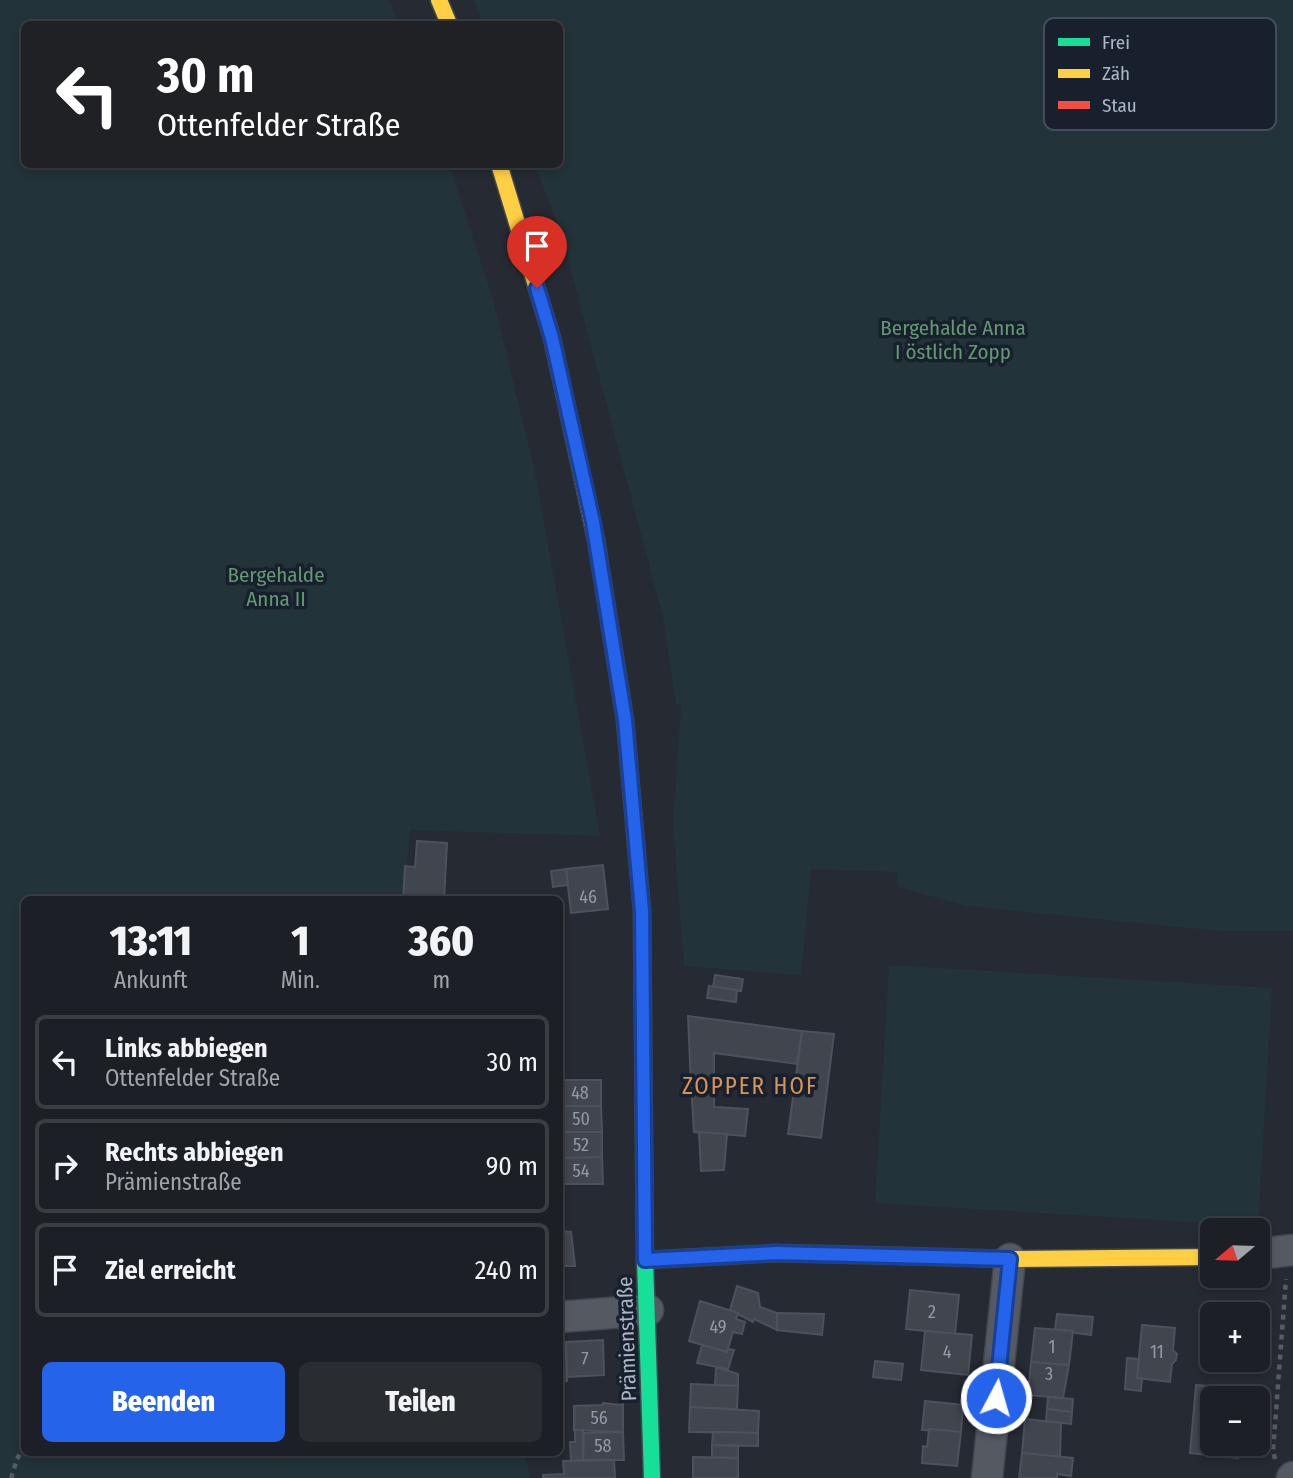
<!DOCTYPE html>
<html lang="de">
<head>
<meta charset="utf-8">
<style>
  :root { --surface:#1c2026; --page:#292d32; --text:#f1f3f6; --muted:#a0a3a7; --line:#3a3e43; --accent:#2563eb }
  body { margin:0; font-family:"Fira Sans Condensed",sans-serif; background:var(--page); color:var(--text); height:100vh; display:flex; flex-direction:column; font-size:26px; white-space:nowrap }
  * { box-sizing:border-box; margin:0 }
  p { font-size:23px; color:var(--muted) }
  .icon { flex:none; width:38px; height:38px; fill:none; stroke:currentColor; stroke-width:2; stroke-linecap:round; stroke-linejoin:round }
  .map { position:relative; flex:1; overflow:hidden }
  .side { position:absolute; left:21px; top:896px; width:542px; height:560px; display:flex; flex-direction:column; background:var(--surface); border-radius:10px; box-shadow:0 4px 10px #0003,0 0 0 2px var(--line) }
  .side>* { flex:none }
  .hud { position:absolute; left:21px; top:21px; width:542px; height:147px; border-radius:10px; box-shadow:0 4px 10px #0003,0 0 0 2px var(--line); background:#202124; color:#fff; overflow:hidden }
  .needle { width:46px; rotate:251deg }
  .tools { position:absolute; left:1200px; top:1218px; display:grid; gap:14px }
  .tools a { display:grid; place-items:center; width:70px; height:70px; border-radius:10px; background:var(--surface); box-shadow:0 4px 10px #0003,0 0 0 2px var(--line); font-size:35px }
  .pin { position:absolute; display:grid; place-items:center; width:60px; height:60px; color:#fff; margin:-72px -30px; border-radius:50% 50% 50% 0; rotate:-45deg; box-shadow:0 0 7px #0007 }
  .pin .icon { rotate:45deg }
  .me { position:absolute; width:77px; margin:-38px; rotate:6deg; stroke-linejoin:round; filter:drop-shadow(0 0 5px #0008) }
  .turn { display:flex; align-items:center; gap:24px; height:147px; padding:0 21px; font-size:32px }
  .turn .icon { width:91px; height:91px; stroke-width:2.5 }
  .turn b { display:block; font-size:49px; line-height:60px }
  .eta { display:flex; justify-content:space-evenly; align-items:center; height:119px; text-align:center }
  .eta b { font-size:42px; font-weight:800; line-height:49px }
  .cta { display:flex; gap:14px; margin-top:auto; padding:14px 21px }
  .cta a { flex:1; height:80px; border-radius:10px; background:var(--accent); color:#fff; font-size:28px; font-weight:800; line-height:80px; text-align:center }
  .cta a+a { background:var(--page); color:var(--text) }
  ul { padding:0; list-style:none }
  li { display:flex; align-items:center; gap:21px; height:94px; margin:0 14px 10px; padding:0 7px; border:4px solid var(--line); border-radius:10px }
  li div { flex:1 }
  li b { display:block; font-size:26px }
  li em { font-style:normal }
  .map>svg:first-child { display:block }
  .green { fill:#223439 }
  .building { fill:#40454e; stroke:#4c525c; stroke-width:2 }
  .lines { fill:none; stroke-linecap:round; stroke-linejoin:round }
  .street-casing { stroke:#424750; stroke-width:33 }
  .fast-casing { stroke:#424750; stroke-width:19 }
  .slow-casing { stroke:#424750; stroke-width:19 }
  .jam-casing { stroke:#424750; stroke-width:19 }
  .path { stroke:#565c64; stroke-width:4.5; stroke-dasharray:5 5; stroke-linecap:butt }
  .street { stroke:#545962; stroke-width:30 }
  .fast { stroke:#16e098; stroke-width:16 }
  .slow { stroke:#ffcf43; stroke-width:16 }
  .jam { stroke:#f24e42; stroke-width:16 }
  .route-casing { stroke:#184099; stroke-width:18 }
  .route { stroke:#2563eb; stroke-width:12 }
  .labels { text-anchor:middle; stroke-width:7; stroke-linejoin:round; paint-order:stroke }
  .number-label { font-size:18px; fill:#929aa8 }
  .park-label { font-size:21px; fill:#639872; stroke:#18202e }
  .street-label { font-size:21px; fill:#adb6c6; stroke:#18202e }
  .neighbourhood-label { font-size:23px; letter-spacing:2px; fill:#d99455; stroke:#18202e }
  .key { fill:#18202e; stroke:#454d5c; stroke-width:2 }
  .key-label { font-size:19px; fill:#adb6c6 }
</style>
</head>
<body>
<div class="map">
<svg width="1293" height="1478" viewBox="0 0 1293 1478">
  <rect width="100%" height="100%" fill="#252a33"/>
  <!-- green -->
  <g class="green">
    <path d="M0 0H389L398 24H24V164L449 165 493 299 535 472 600 836 410 830 404 899 24 900V1452L525 1453 530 1478H0Z"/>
    <path d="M474 0H1293V931H1220L966 906 898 887 897 872 811 869 801 975 684 966 673 823 681 705 676 704 663 617 562 237 535 165 560 164V24H483Z"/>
    <path d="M889 965 1272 988 1258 1226 875 1203Z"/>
  </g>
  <!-- building -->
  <g class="building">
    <path d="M417 841 447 843 444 900H403L405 866 415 867Z"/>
    <path d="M603 865 608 909 571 913 566 869Z"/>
    <path d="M566 869 568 885 553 887 551 871Z"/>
    <path d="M715 975 743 979 741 991 713 987Z"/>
    <path d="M709 986 737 990 736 1002 707 998Z"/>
    <path d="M688 1016 802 1031 797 1064 714 1053V1086L691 1085Z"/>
    <path d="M802 1031 834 1034 821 1138 788 1134Z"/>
    <rect x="560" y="1080" width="41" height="26"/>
    <path d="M691 1085 714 1086V1107L748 1109 745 1136 694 1132Z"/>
    <path d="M560 1106H601L602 1132H560Z"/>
    <path d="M560 1132H602V1157L560 1158Z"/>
    <path d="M699 1132 727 1134 724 1170 701 1171Z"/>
    <path d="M602 1157 603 1184H560V1158Z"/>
    <path d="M560 1231 571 1232 575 1266H560Z"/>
    <path d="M737 1286 758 1293 760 1307 777 1313V1330L754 1319 753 1322 730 1310Z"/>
    <path d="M910 1290 959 1295 955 1334 906 1329Z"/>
    <path d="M700 1301 738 1313 736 1319 745 1322 742 1334 733 1332 727 1352 689 1341Z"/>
    <path d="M777 1313 824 1314 822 1335 777 1330Z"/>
    <path d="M1057 1314 1093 1317 1091 1335 1055 1330Z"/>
    <path d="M1142 1325 1175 1328 1173 1350 1177 1354 1176 1360 1172 1364 1170 1382 1137 1378Z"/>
    <path d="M1035 1328 1073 1331 1069 1365 1031 1362Z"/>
    <path d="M925 1331 972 1335 968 1375 921 1370Z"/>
    <path d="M603 1340 604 1375 567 1377 566 1342Z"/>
    <path d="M560 1342H566L567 1381 560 1382Z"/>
    <path d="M702 1345 727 1352 728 1349 734 1350 728 1369 697 1363Z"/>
    <path d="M1127 1358 1139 1359 1137 1378 1142 1379 1141 1391 1125 1389Z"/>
    <path d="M875 1361 903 1364 901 1380 873 1377Z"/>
    <path d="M1031 1362 1069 1365 1063 1398 1028 1395Z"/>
    <path d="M716 1367 738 1374V1386L715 1385Z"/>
    <path d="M691 1384 738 1386 737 1409 690 1407Z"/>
    <path d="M1196 1385 1219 1387 1218 1398H1213V1444H1239L1238 1458 1190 1453Z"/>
    <path d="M1048 1397 1073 1399 1072 1412 1047 1409Z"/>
    <path d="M925 1401 963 1405 961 1432 922 1430Z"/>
    <path d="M603 1403 621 1405 623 1403V1432L574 1430V1406L603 1405Z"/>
    <path d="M690 1407 759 1411 758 1433 689 1432Z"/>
    <path d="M1047 1409 1072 1412 1071 1424 1046 1421Z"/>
    <path d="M1025 1419 1061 1423 1060 1457 1022 1453Z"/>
    <path d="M929 1429 961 1432 957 1466 922 1463 923 1446 927 1447Z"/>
    <path d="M575 1430H583V1460L571 1461 570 1442H575Z"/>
    <path d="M623 1432 624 1460H583L584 1433Z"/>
    <path d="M713 1432 758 1433V1446L712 1445Z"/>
    <path d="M712 1445 738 1446V1458H712Z"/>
    <path d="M1022 1453 1073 1458 1071 1476 1057 1474V1478H1019Z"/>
    <path d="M693 1457 738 1458V1478H693Z"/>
    <path d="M614 1460 615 1478H543V1475L564 1474 563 1461Z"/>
  </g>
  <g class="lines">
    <defs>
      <g id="street">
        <path d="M1258 1254 1293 1250"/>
        <path d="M560 1317 648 1310"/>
        <path d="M987 1478 1010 1259"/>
        <path d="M1292 1478 1293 1477"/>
      </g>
      <path id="fast" d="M596 540 625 720 642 911 645 1260 652 1478"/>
      <g id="slow">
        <path d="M439 0 449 24"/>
        <path d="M499 164 552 338 596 540"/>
        <path d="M902 1256 1010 1259 1213 1257"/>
      </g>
      <path id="jam" d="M645 1260 776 1253 902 1256"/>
    </defs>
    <!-- street casing -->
    <use href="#street" class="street-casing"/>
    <!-- fast casing -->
    <use href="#fast" class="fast-casing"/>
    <!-- slow casing -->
    <use href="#slow" class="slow-casing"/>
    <!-- jam casing -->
    <use href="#jam" class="jam-casing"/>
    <!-- path -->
    <g class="path">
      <path d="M1275 1459 1273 1451 1286 1279"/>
      <path d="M11 1478 17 1459 24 1447"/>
    </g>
    <!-- street -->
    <use href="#street" class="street"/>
    <!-- fast -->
    <use href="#fast" class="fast"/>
    <!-- slow -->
    <use href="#slow" class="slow"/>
    <!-- jam -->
    <use href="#jam" class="jam"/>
  </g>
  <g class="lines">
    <defs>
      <path id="route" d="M537 288 552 338 593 522 625 720 642 911 645 1260 776 1253 1010 1259 996 1398"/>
    </defs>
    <!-- route casing -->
    <use href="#route" class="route-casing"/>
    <!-- route -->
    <use href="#route" class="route"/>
  </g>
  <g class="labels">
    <!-- number labels -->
    <g class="number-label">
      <text x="588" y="903">46</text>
      <text x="580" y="1099">48</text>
      <text x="581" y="1125">50</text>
      <text x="581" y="1151">52</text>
      <text x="581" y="1177">54</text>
      <text x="932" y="1318">2</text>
      <text x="718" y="1333">49</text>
      <text x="1052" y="1353">1</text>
      <text x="947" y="1358">4</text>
      <text x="1157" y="1358">11</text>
      <text x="585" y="1365">7</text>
      <text x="1049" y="1380">3</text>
      <text x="599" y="1424">56</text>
      <text x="603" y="1452">58</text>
    </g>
    <!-- park labels -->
    <g class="park-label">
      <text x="953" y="335">Bergehalde Anna<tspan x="953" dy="24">I östlich Zopp</tspan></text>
      <text x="276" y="582">Bergehalde<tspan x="276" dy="24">Anna II</tspan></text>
    </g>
    <!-- street labels -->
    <g class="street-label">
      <text transform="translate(627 1339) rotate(-92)" y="7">Prämienstraße</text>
    </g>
    <!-- neighbourhood labels -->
    <g class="neighbourhood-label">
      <text x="750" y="1094">ZOPPER HOF</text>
    </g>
  </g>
  <!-- legend -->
  <rect x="1044" y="18" width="232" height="112" rx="10" class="key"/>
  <rect x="1058" y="38" width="32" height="8" fill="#16e098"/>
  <rect x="1058" y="69" width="32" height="9" fill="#ffcf43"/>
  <rect x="1058" y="101" width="32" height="8" fill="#f24e42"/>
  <g class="key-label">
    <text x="1102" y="49">Frei</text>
    <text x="1102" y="80">Zäh</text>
    <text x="1102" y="112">Stau</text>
  </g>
</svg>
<div class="tools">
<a><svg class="needle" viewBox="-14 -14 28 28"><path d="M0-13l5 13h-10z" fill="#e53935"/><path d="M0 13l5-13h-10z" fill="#a0a3a7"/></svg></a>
<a>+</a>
<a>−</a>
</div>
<div class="pin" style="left:537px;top:288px;background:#d93025"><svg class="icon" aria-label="arrive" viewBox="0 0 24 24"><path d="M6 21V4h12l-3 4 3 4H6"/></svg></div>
<svg class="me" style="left:996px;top:1398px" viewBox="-20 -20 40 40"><circle r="17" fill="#2563eb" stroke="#fff" stroke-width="3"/><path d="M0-11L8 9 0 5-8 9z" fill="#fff"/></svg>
<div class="hud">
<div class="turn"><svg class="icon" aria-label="left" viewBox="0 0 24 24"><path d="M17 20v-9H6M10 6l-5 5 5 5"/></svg><div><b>30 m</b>Ottenfelder Straße</div></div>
</div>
<section class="side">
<div class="eta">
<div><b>13:11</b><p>Ankunft</p></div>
<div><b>1</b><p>Min.</p></div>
<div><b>360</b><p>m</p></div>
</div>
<ul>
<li><svg class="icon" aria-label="left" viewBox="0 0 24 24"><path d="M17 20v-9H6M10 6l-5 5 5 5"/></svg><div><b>Links abbiegen</b><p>Ottenfelder Straße</p></div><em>30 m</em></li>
<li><svg class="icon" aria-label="right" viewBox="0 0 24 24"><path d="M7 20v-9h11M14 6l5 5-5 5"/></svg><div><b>Rechts abbiegen</b><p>Prämienstraße</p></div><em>90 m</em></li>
<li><svg class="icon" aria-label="arrive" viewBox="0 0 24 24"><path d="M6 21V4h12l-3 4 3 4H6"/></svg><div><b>Ziel erreicht</b></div><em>240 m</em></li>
</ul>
<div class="cta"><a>Beenden</a><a>Teilen</a></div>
</section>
</div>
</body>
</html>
